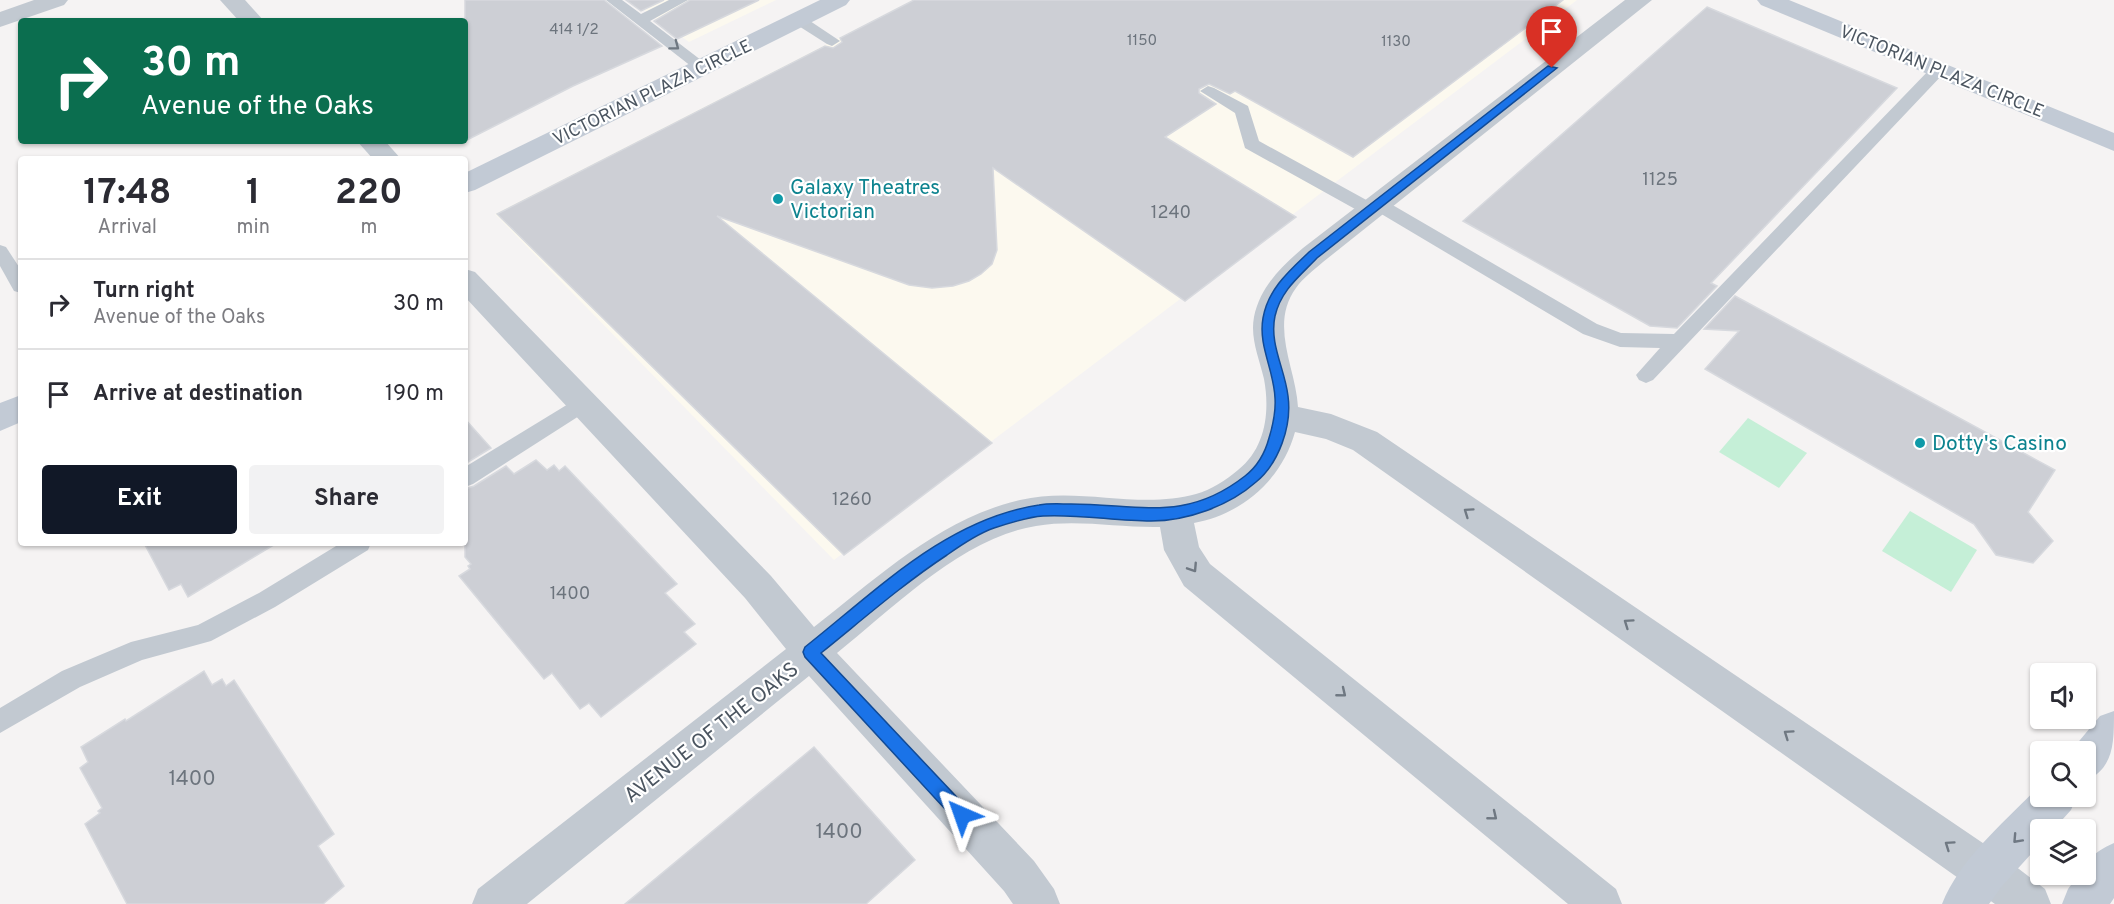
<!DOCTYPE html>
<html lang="en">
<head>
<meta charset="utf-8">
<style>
  :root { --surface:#fff; --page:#f2f2f3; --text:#2b2b33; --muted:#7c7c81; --line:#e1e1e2; --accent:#111827 }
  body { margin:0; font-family:Overpass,sans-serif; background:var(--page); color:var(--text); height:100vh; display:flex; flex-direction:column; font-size:22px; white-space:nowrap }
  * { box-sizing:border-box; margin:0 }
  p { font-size:20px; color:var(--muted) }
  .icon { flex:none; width:33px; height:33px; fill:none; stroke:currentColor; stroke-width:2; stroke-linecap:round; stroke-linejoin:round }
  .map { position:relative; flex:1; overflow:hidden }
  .drawer { position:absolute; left:18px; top:156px; width:450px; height:390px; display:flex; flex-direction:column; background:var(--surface); border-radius:6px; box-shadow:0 2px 4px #0004 }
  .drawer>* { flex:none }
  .banner { position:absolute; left:18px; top:18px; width:450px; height:126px; border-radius:6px; box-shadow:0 2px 4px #0004; background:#0b6e4f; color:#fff; overflow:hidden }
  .tools { position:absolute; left:2030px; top:663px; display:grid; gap:12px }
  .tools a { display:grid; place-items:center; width:66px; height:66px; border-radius:6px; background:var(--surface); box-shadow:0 2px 4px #0004; font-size:30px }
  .pin { position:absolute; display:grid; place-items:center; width:51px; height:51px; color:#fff; margin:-62px -26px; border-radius:50% 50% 50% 0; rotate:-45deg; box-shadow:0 0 6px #0007 }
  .pin .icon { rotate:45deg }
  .me { position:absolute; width:66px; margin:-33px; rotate:317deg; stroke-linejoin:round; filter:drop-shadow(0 0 4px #0008) }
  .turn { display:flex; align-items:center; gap:21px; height:126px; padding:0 24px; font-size:27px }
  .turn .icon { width:78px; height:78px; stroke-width:2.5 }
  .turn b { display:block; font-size:42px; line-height:51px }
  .eta { display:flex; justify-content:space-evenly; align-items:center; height:102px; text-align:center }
  .eta b { font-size:36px; font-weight:700; line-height:42px }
  .primary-button { display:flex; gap:12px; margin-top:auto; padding:12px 24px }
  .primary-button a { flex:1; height:69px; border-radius:6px; background:var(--accent); color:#fff; font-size:24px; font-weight:700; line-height:69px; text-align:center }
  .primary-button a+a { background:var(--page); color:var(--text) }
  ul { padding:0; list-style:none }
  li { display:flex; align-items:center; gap:18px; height:90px; padding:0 24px; border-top:2px solid var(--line) }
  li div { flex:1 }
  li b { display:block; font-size:22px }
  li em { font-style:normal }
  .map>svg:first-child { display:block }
  .commercial { fill:#fcf9ef }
  .green { fill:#c5efd7 }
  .building { fill:#cdcfd5; stroke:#d7d9de; stroke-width:1.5 }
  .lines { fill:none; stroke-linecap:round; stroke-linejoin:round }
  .lane { fill:#c2c9d1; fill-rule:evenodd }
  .street { fill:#c2c9d1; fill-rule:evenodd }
  .secondary { fill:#c2cad5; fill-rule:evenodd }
  .oneway { stroke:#6f7882 }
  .oneway2 { stroke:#6f7883 }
  .route { fill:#1a73e8; stroke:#114b97; stroke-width:1.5 }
  .culture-dot { fill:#0f9aa8; stroke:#fff; stroke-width:2 }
  .labels { text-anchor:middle; stroke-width:4.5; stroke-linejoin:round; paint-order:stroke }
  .far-number-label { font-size:15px; fill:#6c747d }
  .far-street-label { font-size:18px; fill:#4b5560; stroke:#fff }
  .number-label { font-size:18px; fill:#6c747d }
  .culture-label { font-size:21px; fill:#0d838f; stroke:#fff; text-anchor:start }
  .street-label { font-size:21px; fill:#4b5560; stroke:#fff }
  .near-number-label { font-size:21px; fill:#6c747d }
</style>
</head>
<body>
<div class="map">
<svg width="2114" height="904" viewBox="0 0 2114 904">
  <rect width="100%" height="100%" fill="#f5f3f3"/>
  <!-- commercial -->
  <g class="commercial">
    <path d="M664 0H776L689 42 644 10Z"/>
    <path d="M913 0H946L1147 122 1348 0H1577L834 560 495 214Z"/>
  </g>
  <!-- green -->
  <g class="green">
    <path d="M1748 418 1807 453 1779 488 1719 452Z"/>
    <path d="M1910 511 1977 550 1951 592 1882 551Z"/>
  </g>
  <!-- building -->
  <g class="building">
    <path d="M465 0H604L662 46 573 86 465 141Z"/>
    <path d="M626 0H664L641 11Z"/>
    <path d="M690 0H759L677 39 654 21Z"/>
    <path d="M914 0H1563L1353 157 1235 91 1230 94 1209 84 1199 89V93L1216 104 1165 137 1296 217 1185 301 993 168 997 250 992 264 981 274 969 281 953 286 932 288 909 285 717 216 992 443 844 555 497 214 825 46 833 48 842 42 840 38Z"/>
    <path d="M1707 7 1897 88 1711 283 1717 286 1677 328 1650 326 1463 221Z"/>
    <path d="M1735 296 2055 470 2028 512 2053 541 2033 563 1996 555 1974 524 1705 369 1739 331 1704 329Z"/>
    <path d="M465 419 491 448 465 464Z"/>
    <path d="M536 460 547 470 554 465 559 471 565 466 677 584 665 593 695 624 684 632 696 644 601 717 589 703 580 709 552 673 544 679 459 576 470 569 468 566 471 564 465 557V489L474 486 506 466 514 474Z"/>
    <path d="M144 543H277L188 597 181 584 169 590Z"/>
    <path d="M204 671 212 685 222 679 226 686 234 680 334 834 318 846 344 886 323 904H127L85 824 100 813 98 811 102 808 80 768 88 762 81 747 125 719 126 721Z"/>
    <path d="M814 747 915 860 866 904H625Z"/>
  </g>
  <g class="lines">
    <!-- lane -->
    <g class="lane">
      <path d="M606 0H622L641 14 669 0H688L650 21 710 67 702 72 696 70Z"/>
      <path d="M799 15 804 17 840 41 832 46 827 44 794 23 791 20Z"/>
      <path d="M1938 65 1944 67 1946 70 1944 73 1653 380 1646 383 1639 380 1636 375 1660 348 1620 347 1583 334 1378 212 1370 216 1364 214 1245 148 1235 113 1200 91 1208 86 1214 88 1248 106 1259 141 1370 202 1378 198 1384 200 1597 324 1621 333 1674 334 1932 67Z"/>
      <path d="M0 245 6 247 21 270V293L14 291 0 266Z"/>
      <path d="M583 395 590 397 593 403 590 409 473 484 465 487V467Z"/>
      <path d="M341 543H371L368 550 275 607 211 641 142 660 80 687 0 733V708L62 671 131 642 198 625 259 593Z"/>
    </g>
    <!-- street -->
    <g class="street">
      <path d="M34 0H68L64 5 0 27V12Z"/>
      <path d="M220 0H245L264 21H239Z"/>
      <path d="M1625 0H1652L1323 262C1314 270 1303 278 1296 288 1269 325 1296 368 1298 407L1331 414 1377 432 2002 856 2045 889 2051 904H1995L1353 450 1326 439 1295 432C1282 479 1243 514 1194 523L1199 547 1210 564 1616 889 1622 904H1568L1184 586 1164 550 1160 527C1119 528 1078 519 1036 526 963 537 893 608 837 653L1034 861 1054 889 1060 904H1013L1004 891 809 676 527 904H472L478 889 786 649 745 598 465 297V269L475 272 771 576 814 627C877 578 939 519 1020 500 1078 486 1138 510 1196 494 1211 490 1226 480 1238 470 1266 448 1270 411 1264 379 1259 358 1250 338 1254 317 1260 287 1281 267 1303 248Z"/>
      <path d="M357 141H385L401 159H373Z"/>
    </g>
    <!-- secondary -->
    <g class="secondary">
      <path d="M820 0H850L846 5 475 190 465 193V173Z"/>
      <path d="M1757 0H1789L2114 133V151L1761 5Z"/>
      <path d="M21 395V422L0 431V403Z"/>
      <path d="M2114 711C2114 745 2114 767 2085 782V752H2070L2100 716Z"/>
      <path d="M2040 785V796H2077L2071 810 2053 830H2040V844L2002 886 1989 904H1942C1961 857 2006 821 2040 785Z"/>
      <path d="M2114 843V898L2110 904H2062L2068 889 2079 874H2085C2085 858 2100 849 2114 843Z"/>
    </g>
  </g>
  <!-- one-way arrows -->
  <defs><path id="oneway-chevron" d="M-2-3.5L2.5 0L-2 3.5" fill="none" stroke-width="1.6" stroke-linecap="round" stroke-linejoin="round" transform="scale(1.5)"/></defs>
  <g class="oneway">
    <use href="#oneway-chevron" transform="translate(675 46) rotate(37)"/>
    <use href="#oneway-chevron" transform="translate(1468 512) rotate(-145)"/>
    <use href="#oneway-chevron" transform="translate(1193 568) rotate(57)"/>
    <use href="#oneway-chevron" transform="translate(1628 623) rotate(-145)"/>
    <use href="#oneway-chevron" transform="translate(1342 693) rotate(39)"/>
    <use href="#oneway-chevron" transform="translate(1788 734) rotate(-145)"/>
    <use href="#oneway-chevron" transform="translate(1493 816) rotate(39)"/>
    <use href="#oneway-chevron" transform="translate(1949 845) rotate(-145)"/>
  </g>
  <use class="oneway2" href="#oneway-chevron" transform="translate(2017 839) rotate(133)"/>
  <!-- route -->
  <path class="route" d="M1548 66 1557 68 1317 258C1300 276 1281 290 1275 316 1269 344 1285 369 1288 396 1292 426 1279 463 1256 482 1229 506 1187 521 1151 521 1115 521 1079 514 1043 516 1027 517 1009 523 994 528 977 534 961 545 947 555 903 584 862 620 821 653L968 809 971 815 968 821 962 824 956 821 805 657 803 652 805 647C876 591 946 519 1039 505 1049 503 1061 504 1071 504 1139 504 1185 523 1245 476 1258 466 1265 453 1269 438 1273 425 1276 412 1275 398 1274 370 1258 346 1263 318 1268 289 1289 271 1309 252Z"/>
  <!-- markers -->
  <g class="culture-dot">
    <circle cx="778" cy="199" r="6"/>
    <circle cx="1920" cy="443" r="6"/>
  </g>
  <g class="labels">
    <!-- far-number labels -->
    <g class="far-number-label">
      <text x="574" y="34">414 1/2</text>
      <text x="1142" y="45">1150</text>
      <text x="1396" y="46">1130</text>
    </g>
    <!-- far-street labels -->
    <g class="far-street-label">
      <text transform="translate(1942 71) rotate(22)" y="6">VICTORIAN PLAZA CIRCLE</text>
      <text transform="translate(652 92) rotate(-26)" y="6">VICTORIAN PLAZA CIRCLE</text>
    </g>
    <!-- number labels -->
    <g class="number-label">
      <text x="1660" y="185">1125</text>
      <text x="1171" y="218">1240</text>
      <text x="852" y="505">1260</text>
      <text x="570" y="599">1400</text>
    </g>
    <!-- culture labels -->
    <g class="culture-label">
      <text x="790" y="194">Galaxy Theatres<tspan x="790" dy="24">Victorian</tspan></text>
      <text x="1932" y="450">Dotty's Casino</text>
    </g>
    <!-- street labels -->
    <g class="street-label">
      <text transform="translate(711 732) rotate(-38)" y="7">AVENUE OF THE OAKS</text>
    </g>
    <!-- near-number labels -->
    <g class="near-number-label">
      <text x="192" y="785">1400</text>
      <text x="839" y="838">1400</text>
    </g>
  </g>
</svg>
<div class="tools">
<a><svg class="icon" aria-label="sound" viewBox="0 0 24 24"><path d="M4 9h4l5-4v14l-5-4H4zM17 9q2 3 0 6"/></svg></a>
<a><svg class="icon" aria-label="search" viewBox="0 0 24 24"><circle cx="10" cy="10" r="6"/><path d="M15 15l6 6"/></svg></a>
<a><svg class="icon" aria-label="layers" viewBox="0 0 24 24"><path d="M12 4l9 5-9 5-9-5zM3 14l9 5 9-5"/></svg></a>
</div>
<div class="pin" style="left:1552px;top:68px;background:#d93025"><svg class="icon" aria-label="arrive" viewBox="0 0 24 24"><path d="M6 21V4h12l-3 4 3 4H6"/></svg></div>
<svg class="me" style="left:962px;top:815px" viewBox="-20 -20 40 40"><path d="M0-17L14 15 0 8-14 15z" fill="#1a73e8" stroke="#fff" stroke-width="4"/></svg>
<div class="banner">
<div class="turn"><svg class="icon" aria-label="right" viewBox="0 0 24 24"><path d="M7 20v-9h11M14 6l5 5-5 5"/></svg><div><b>30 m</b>Avenue of the Oaks</div></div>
</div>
<section class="drawer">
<div class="eta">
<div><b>17:48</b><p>Arrival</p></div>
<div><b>1</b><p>min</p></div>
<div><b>220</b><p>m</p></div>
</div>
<ul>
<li><svg class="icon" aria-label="right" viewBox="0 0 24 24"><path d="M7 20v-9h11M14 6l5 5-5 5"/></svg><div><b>Turn right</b><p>Avenue of the Oaks</p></div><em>30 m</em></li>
<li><svg class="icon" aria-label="arrive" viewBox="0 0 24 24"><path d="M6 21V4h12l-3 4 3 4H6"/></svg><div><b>Arrive at destination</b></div><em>190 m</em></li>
</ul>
<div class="primary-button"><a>Exit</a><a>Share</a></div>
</section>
</div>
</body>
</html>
